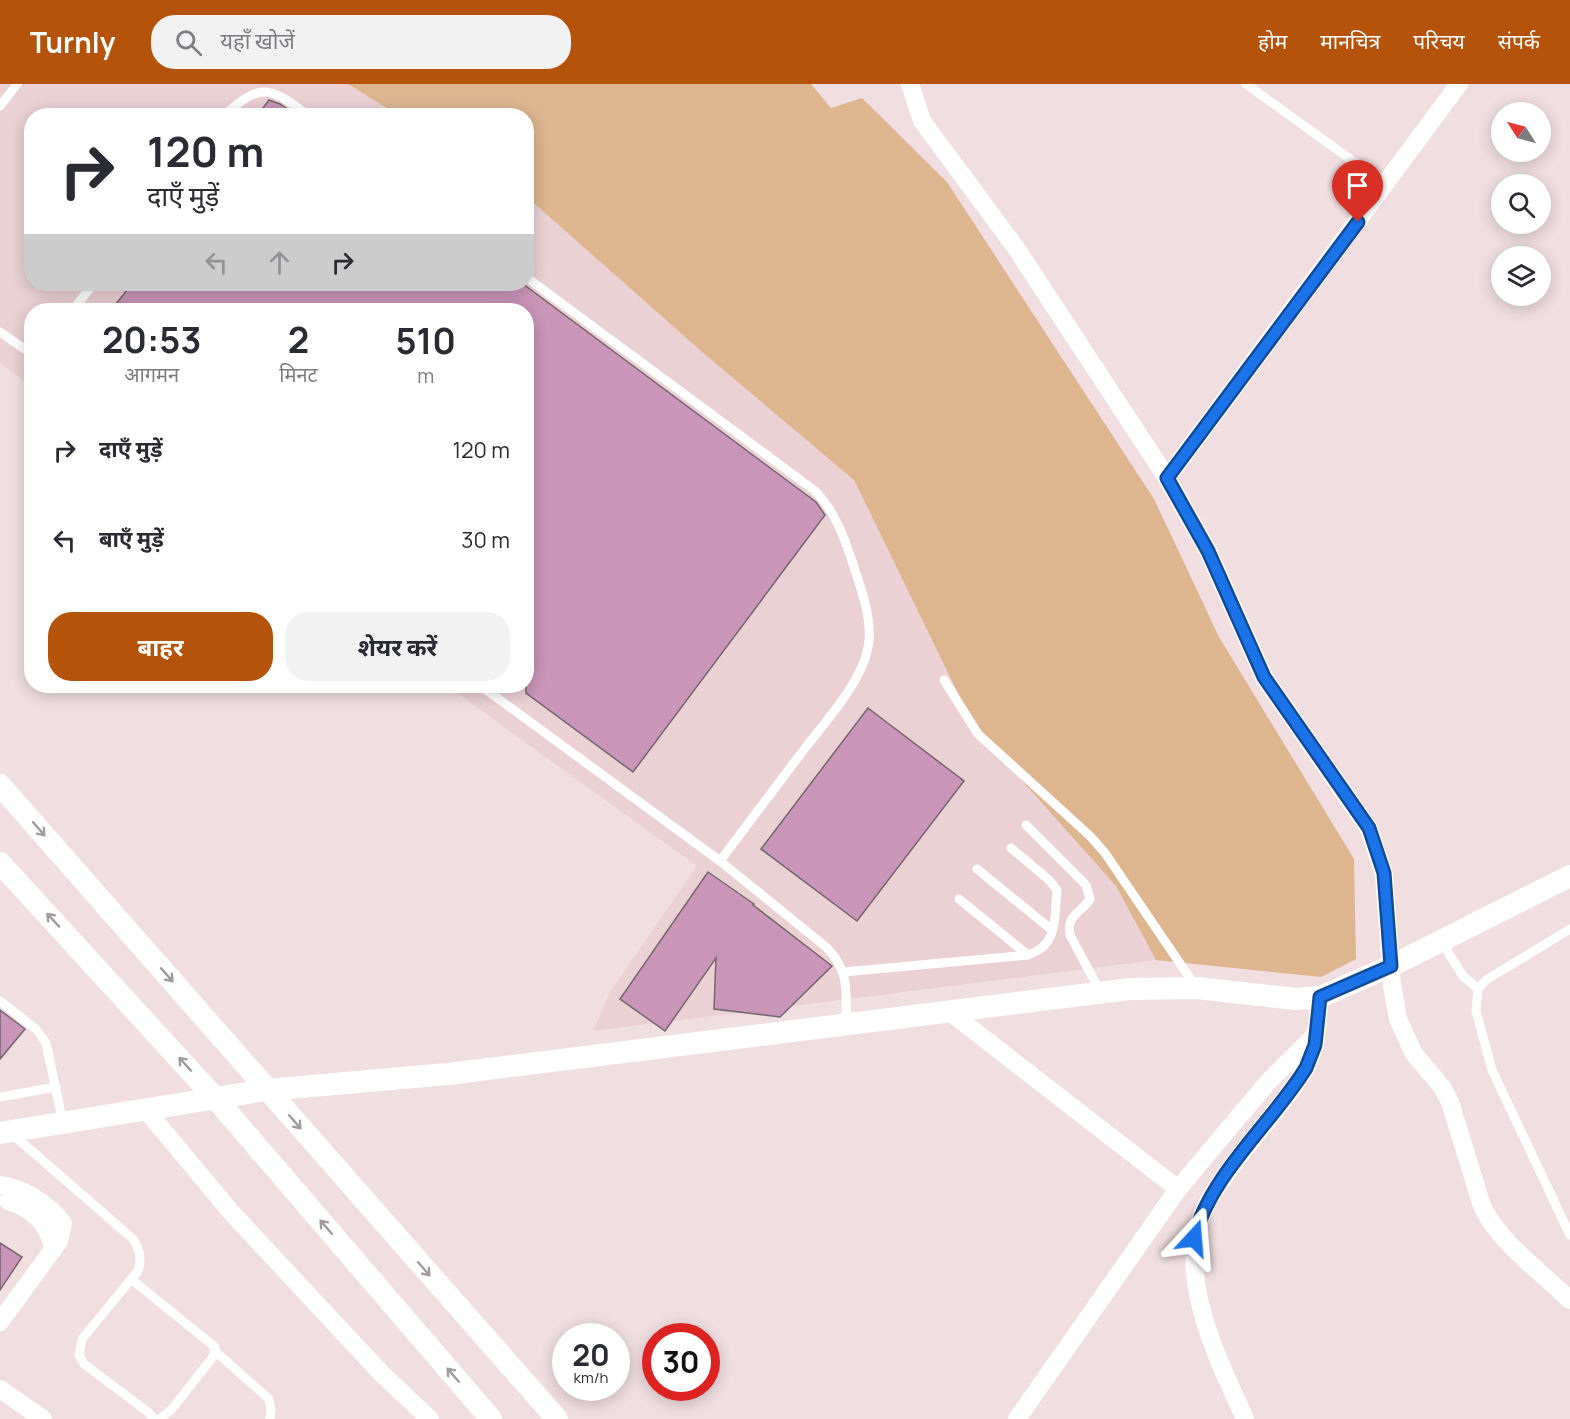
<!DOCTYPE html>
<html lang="hi">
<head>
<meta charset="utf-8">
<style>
  :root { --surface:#fff; --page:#f2f2f3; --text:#2b2b33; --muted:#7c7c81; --accent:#b45309 }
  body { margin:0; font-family:Manrope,"Noto Sans Devanagari",sans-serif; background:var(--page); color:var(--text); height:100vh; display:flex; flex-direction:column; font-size:22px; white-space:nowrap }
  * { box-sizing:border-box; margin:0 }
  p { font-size:20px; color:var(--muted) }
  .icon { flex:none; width:33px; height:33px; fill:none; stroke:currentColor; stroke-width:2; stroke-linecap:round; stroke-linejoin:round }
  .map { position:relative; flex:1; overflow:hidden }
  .details { position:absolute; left:24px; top:219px; width:510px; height:390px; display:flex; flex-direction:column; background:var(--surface); border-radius:24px; box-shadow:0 3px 15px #0003 }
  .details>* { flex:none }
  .top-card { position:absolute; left:24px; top:24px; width:510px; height:183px; border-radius:24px; box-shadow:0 3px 15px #0003; background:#fff; color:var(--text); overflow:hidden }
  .needle { width:39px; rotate:306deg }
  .buttons { position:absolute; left:1491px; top:18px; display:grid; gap:12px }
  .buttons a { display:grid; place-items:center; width:60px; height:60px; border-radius:50%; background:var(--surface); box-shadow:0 3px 15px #0003; font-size:30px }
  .speed { position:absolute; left:552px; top:1239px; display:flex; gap:12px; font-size:30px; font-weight:700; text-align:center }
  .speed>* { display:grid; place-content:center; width:78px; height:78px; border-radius:50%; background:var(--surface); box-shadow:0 3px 15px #0003; line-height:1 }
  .speed small { font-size:15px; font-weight:400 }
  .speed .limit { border:9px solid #d22; background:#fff; color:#111 }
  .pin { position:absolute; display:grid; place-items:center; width:51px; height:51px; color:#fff; margin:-62px -26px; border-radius:50% 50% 50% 0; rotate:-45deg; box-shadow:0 0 6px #0007 }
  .pin .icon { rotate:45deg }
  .me { position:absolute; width:66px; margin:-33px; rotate:19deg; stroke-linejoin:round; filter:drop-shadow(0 0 4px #0008) }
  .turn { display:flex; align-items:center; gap:21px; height:126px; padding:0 24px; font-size:27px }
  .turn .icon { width:78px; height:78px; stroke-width:2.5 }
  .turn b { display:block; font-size:42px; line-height:51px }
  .lanes { display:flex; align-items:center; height:57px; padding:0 24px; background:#0003; justify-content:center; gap:30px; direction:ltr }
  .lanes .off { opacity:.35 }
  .eta { display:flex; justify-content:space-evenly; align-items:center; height:102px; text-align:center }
  .eta b { font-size:36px; font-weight:700; line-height:42px }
  .button { display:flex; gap:12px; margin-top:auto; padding:12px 24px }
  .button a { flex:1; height:69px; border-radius:24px; background:var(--accent); color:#fff; font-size:24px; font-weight:700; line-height:69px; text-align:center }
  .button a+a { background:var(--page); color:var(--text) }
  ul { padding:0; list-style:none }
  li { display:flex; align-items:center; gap:18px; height:90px; padding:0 24px }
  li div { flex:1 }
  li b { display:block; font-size:22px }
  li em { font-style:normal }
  header { display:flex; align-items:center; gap:36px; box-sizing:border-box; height:84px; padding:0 30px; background:var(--accent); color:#fff }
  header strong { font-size:28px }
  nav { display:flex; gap:33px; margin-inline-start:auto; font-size:21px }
  .search { width:420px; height:54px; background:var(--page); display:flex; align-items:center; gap:15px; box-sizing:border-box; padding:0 21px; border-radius:24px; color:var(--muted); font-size:22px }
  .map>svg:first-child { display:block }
  .built { fill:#ebd0d4 }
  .green { fill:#ddb58f }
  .building { fill:#c995b8; stroke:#73666e; stroke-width:1.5 }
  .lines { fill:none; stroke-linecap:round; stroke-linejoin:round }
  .service { stroke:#fff; stroke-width:9 }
  .minor { stroke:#fff; stroke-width:18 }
  .tertiary { stroke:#fff; stroke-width:22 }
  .oneway { stroke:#a09c9d }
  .route-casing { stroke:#114b97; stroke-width:15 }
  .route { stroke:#1a73e8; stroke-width:10 }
</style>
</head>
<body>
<header>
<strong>Turnly</strong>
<div class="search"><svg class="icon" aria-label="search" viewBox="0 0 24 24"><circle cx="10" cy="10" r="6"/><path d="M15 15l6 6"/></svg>यहाँ खोजें</div>
<nav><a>होम</a><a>मानचित्र</a><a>परिचय</a><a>संपर्क</a></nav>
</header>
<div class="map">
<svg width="1570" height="1335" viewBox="0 0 1570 1335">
  <rect width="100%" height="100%" fill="#f0dee0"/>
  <!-- built -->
  <path class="built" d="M0 0H348L398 31 32 32V200H526L527 113 701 267 854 396 975 644 1116 802 1156 876 593 947 610 908 697 782 447 602H526V226H32L31 302 0 279Z"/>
  <!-- green -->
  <path class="green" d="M348 0H811L831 24 862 14 947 98 1154 415 1219 553 1354 775 1356 875 1321 893 1156 876 1116 802 975 644 854 396 701 267 527 113 526 32 398 31Z"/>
  <!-- building -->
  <g class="building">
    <path d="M269 16 280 20 297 32H257Z"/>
    <path d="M132 200H523L816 418 825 431 633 688 526 609V226H111Z"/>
    <path d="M868 624 964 697 857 837 761 765Z"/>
    <path d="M708 788 754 820 753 821 832 882 780 933 714 925 716 874 665 947 620 915Z"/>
    <path d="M0 926 25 945 0 975Z"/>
    <path d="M0 1159 22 1173 0 1206Z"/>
  </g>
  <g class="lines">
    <!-- service -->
    <g class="service">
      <path d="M1246 0 1386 101"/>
      <path d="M0 22 17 0"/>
      <path d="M223 32C260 0 267 0 309 32"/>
      <path d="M526 193 814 406C834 426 843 450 852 477 860 502 871 530 869 556 866 596 822 641 799 672 773 707 746 742 720 777"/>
      <path d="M73 226 93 200"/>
      <path d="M0 248 32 270"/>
      <path d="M944 596 978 650 1090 752 1105 769 1196 903"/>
      <path d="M481 602 720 777 826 863C850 887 846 907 846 939"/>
      <path d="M1026 741 1086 801 1090 815C1081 829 1066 831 1070 851L1100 907"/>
      <path d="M977 785 1052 846"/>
      <path d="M959 815 1028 871"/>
      <path d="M1570 845 1486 896 1478 905 1476 927 1492 986 1570 1151"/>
      <path d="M1441 857 1463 892 1478 905"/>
      <path d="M844 888 1028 871C1059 861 1054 834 1057 806L1049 796 1011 764"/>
      <path d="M0 917 36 945 46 959 63 1039"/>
      <path d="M0 1013 56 1003"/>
      <path d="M11 1049 133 1155C140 1166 142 1175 138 1187L82 1255 79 1271 84 1280 148 1328 154 1335"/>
      <path d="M131 1195 215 1263 213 1273 171 1326 160 1335"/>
      <path d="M215 1267 269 1315 271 1326 270 1335"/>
    </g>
    <!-- minor -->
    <g class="minor">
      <path d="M910 0 922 37 1016 164 1167 394 1208 467 1264 593 1369 745 1384 790 1392 901 1398 935 1414 970 1442 1003 1450 1018 1482 1122C1497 1156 1543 1190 1570 1216"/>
      <path d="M1167 394 1459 0"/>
      <path d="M951 929 1178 1105"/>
      <path d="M146 1026 231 1128 382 1290 430 1335"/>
      <path d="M0 1101C22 1103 49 1121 63 1139L59 1157 0 1238"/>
      <path d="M8 1117C31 1123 50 1141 53 1166"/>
      <path d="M0 1305 43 1335"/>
      <path d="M1017 1335 1178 1105 1268 998 1316 950"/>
      <path d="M1245 1335C1215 1268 1168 1179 1213 1109 1241 1065 1279 1028 1306 984L1315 961 1320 913"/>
    </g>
    <!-- tertiary -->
    <g class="tertiary">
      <path d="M0 701 557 1335"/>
      <path d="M0 779 216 1015 491 1335"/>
      <path d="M0 1049 266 1006 448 990 1130 905 1197 904 1296 915 1320 913 1391 882 1570 792"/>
    </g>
  </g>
  <!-- one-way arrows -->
  <defs><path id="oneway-shaft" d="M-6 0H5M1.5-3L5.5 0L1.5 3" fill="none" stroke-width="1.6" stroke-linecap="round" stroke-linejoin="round" transform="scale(1.5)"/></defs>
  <g class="oneway">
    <use href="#oneway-shaft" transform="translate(39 745) rotate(49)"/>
    <use href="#oneway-shaft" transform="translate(53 836) rotate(-133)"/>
    <use href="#oneway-shaft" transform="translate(167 891) rotate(49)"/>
    <use href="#oneway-shaft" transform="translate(185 980) rotate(-132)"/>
    <use href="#oneway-shaft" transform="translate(295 1038) rotate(49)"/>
    <use href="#oneway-shaft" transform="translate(326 1143) rotate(-131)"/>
    <use href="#oneway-shaft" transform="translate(424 1185) rotate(49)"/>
    <use href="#oneway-shaft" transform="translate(453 1291) rotate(-131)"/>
  </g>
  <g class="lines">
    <defs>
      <path id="route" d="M1194 1154C1210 1091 1272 1039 1306 984L1315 961 1320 913 1391 882 1384 789 1369 744 1264 593 1208 467 1167 394 1358 138"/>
    </defs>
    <!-- route casing -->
    <use href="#route" class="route-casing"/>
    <!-- route -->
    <use href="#route" class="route"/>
  </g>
</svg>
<div class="buttons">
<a><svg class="needle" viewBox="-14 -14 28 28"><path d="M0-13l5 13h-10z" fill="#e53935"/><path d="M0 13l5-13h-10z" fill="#7c7c81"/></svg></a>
<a><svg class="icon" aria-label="search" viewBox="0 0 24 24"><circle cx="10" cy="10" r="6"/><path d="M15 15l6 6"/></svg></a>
<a><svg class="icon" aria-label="layers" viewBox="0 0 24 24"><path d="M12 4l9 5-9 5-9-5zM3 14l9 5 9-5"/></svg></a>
</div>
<div class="speed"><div>20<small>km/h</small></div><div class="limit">30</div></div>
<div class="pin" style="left:1358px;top:138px;background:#d93025"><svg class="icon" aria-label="arrive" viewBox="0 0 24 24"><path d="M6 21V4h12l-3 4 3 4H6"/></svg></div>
<svg class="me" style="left:1194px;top:1154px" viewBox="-20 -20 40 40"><path d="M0-17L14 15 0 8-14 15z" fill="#1a73e8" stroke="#fff" stroke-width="4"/></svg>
<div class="top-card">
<div class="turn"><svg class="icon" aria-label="right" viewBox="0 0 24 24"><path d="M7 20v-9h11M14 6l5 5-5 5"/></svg><div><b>120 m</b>दाएँ मुड़ें</div></div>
<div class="lanes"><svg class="icon off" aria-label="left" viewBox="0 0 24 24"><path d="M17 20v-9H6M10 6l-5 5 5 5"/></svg><svg class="icon off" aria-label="ahead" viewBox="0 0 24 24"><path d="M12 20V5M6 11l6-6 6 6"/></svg><svg class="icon" aria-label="right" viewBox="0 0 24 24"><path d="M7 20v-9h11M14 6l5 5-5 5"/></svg></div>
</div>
<section class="details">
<div class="eta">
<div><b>20:53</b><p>आगमन</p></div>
<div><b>2</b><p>मिनट</p></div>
<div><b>510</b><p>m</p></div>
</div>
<ul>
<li><svg class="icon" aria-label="right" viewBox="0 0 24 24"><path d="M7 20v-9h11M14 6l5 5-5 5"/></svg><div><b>दाएँ मुड़ें</b></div><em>120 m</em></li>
<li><svg class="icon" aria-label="left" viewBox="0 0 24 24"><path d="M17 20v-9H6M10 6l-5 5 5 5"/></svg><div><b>बाएँ मुड़ें</b></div><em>30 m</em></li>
</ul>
<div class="button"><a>बाहर</a><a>शेयर करें</a></div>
</section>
</div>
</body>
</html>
